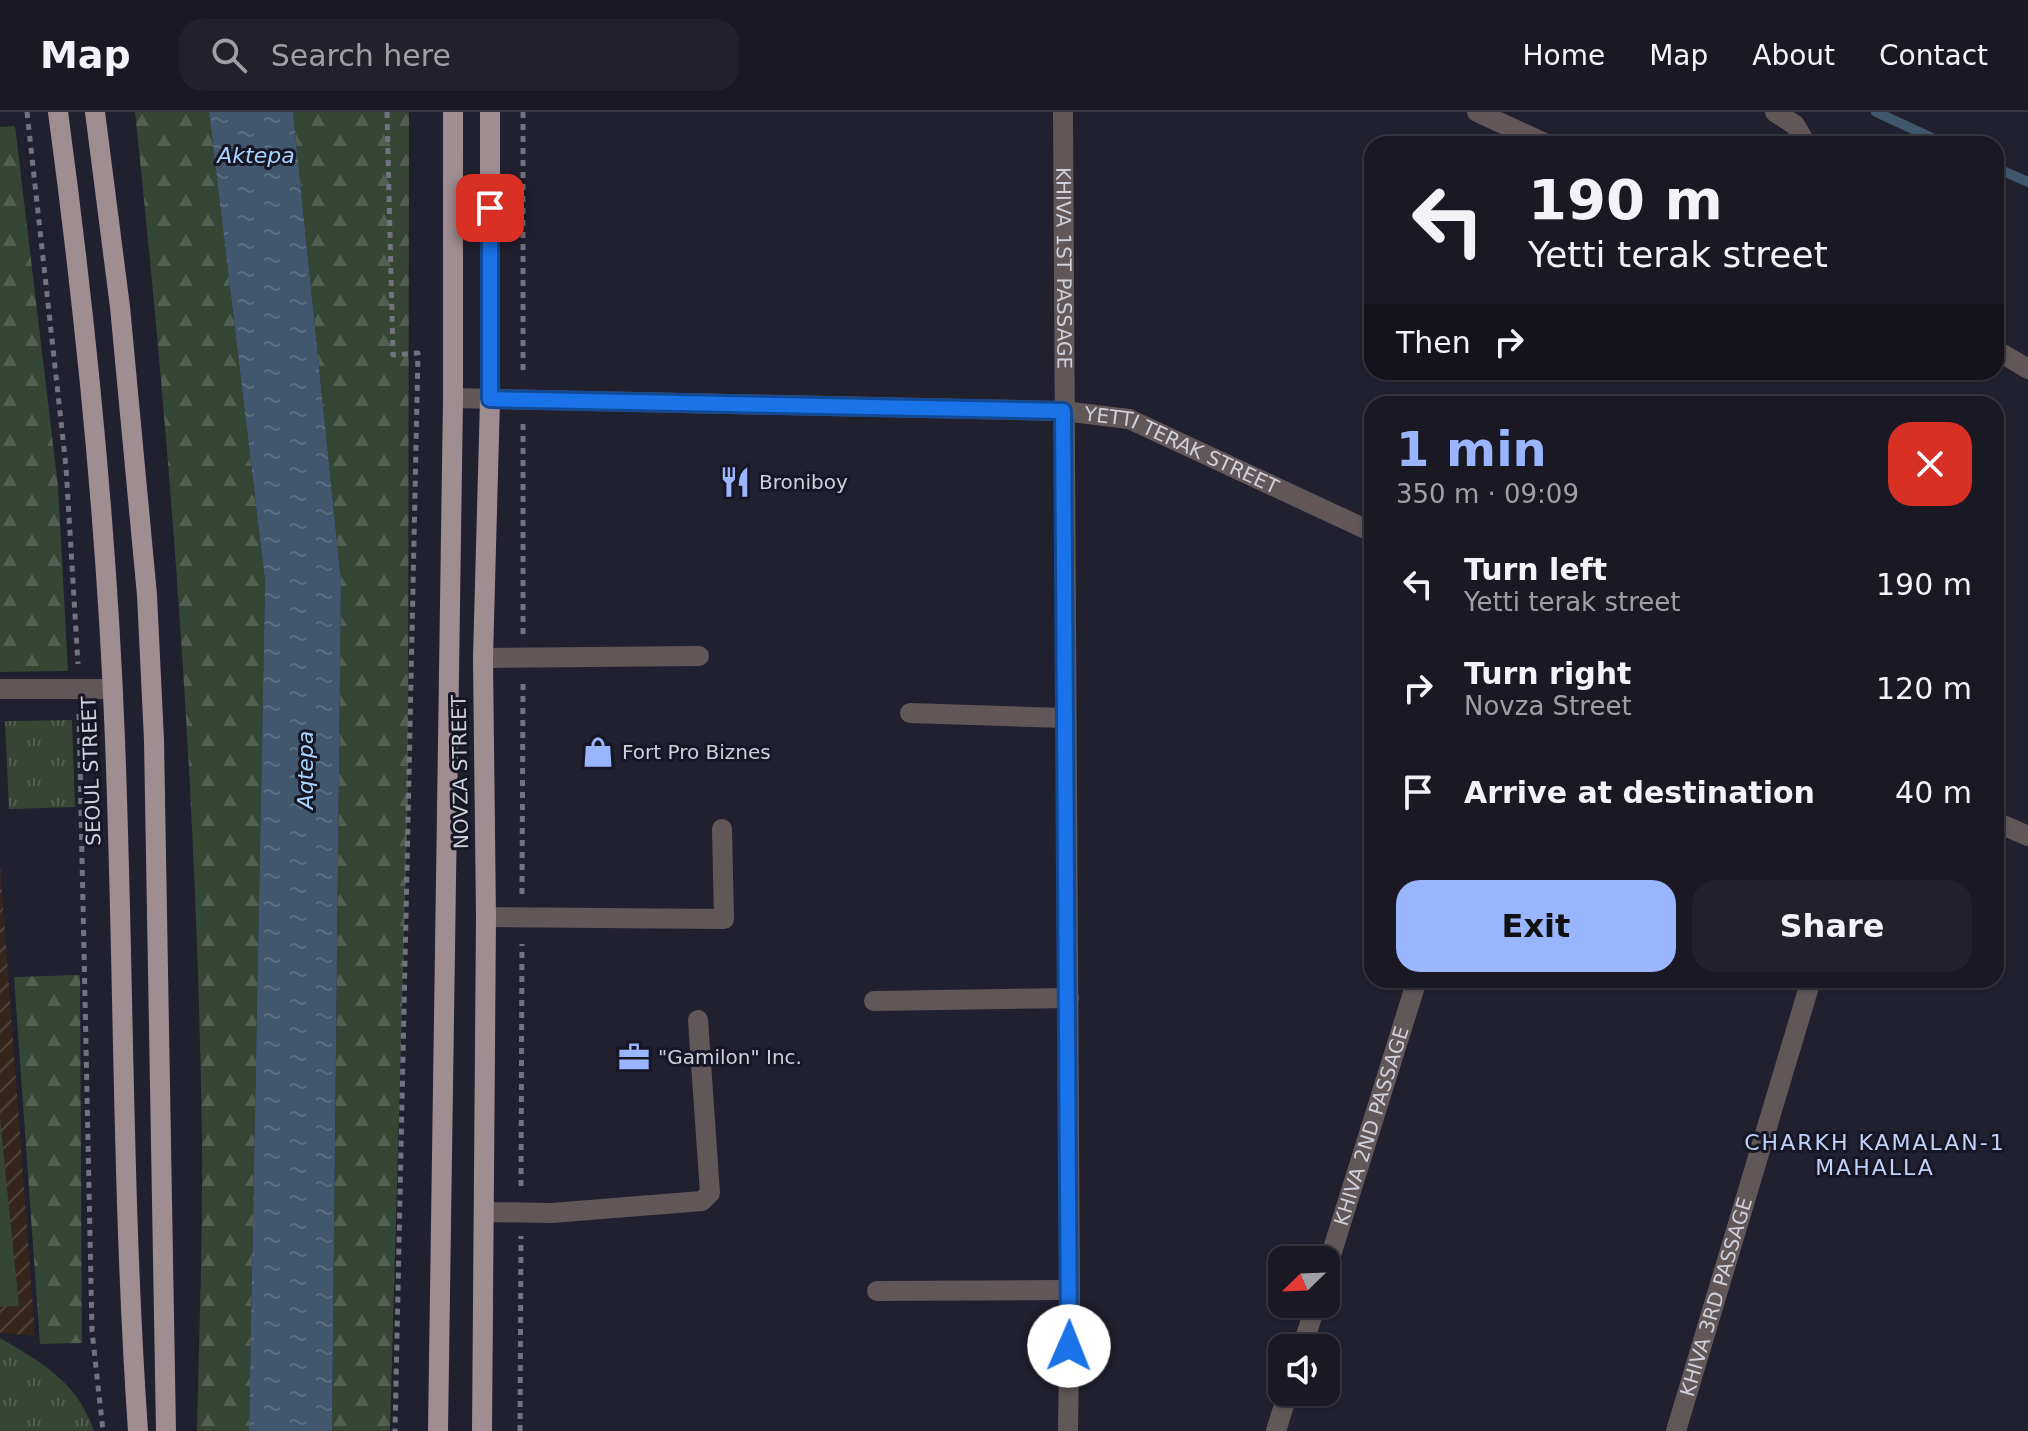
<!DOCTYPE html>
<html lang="en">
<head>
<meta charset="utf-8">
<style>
  :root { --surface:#191823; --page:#22212b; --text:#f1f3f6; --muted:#9fa0a6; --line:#373741; --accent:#99b5fd }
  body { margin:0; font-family:"DejaVu Sans",sans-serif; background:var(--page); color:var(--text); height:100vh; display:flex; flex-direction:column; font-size:30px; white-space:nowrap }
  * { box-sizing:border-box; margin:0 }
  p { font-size:26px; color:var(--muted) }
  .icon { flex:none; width:44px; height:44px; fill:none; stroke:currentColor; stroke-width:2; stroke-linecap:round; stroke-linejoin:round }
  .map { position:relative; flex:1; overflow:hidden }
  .details { position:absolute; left:1364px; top:284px; width:640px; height:592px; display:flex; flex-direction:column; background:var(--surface); border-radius:24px; box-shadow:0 2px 6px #0004,0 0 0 2px var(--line) }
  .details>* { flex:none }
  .banner { position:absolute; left:1364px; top:24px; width:640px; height:244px; border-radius:24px; box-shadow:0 2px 6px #0004,0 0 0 2px var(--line); background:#191823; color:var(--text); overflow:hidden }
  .needle { width:52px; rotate:247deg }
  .tools { position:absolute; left:1268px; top:1134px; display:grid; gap:16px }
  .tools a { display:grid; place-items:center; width:72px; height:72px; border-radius:16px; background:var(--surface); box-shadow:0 2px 6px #0004,0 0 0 2px var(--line); font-size:40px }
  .pin { position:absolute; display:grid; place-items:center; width:68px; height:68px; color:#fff; margin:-34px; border-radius:16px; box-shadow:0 4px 12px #0006 }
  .me { position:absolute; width:88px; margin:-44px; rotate:1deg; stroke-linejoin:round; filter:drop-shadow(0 0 6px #0008) }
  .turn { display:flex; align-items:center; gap:28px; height:168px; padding:0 32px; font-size:36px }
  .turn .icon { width:104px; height:104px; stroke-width:2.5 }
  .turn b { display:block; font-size:56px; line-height:68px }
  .then { display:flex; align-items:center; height:76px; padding:0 32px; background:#0003; gap:16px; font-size:30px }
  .round { display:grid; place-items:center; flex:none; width:84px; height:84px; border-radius:24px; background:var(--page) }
  .overview { display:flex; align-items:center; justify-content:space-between; height:136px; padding:0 32px }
  h1 { font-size:48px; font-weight:800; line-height:60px; color:var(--accent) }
  .primary-button { display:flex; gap:16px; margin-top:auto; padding:16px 32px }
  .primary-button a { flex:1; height:92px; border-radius:24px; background:var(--accent); color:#111; font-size:32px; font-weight:800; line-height:92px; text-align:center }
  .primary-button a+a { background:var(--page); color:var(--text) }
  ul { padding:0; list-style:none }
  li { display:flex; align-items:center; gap:24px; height:104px; padding:0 32px }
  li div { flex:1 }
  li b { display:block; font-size:30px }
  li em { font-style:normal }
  header { display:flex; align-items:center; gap:48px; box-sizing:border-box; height:112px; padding:0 40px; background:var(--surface); border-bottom:2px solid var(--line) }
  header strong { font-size:38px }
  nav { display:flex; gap:44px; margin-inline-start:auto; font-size:28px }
  .search { width:560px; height:72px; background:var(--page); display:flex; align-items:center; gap:20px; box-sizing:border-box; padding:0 28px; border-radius:24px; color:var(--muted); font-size:30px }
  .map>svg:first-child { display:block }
  .industrial { fill:url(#industrial-furrows) }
  .grass { fill:url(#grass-tufts) }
  .forest { fill:url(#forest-firs) }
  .green { fill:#354635 }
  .water { fill:url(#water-ripples) }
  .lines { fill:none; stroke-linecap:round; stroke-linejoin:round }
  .stream { stroke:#40576d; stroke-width:10 }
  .path { stroke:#737280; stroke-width:5; stroke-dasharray:6 6; stroke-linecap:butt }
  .minor { stroke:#615759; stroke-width:20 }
  .major { stroke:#a08d91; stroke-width:20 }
  .route-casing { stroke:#114b97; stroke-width:20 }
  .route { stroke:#1a73e8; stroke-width:14 }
  .labels { text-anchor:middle; stroke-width:6; stroke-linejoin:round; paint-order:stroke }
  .street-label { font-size:20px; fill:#d0d0db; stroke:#171625 }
  .poi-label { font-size:20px; fill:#d0d0db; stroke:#171625; text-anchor:start }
  .water-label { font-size:22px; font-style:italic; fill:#a7d4fe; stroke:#171625 }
  .neighbourhood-label { font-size:22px; letter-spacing:2px; fill:#c0d1fa; stroke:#171625 }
</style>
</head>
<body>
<header>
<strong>Map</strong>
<div class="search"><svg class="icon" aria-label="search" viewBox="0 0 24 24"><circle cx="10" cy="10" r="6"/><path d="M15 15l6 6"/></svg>Search here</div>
<nav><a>Home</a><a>Map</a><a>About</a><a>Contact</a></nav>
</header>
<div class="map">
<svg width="2028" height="1319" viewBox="0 0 2028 1319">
  <defs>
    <pattern id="industrial-furrows" width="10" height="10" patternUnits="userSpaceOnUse" patternTransform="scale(2)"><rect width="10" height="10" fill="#35251b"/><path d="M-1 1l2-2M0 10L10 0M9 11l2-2" fill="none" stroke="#51443c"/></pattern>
    <pattern id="grass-tufts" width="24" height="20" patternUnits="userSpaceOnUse" patternTransform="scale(2)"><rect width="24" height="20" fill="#354635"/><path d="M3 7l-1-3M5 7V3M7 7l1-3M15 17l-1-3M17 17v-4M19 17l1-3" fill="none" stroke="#516052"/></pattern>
    <pattern id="forest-firs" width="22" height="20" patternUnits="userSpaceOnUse" patternTransform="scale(2)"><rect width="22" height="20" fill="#354635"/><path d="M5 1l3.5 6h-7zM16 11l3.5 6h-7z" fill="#516052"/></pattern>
    <pattern id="water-ripples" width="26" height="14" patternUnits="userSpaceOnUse" patternTransform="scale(2)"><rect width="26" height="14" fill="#40576d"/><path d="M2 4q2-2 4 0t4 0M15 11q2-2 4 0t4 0" fill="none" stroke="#5b6e81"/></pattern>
  </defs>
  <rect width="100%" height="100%" fill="#21202f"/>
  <!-- industrial -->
  <path class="industrial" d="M0 753 35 1224 0 1221Z"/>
  <!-- grass -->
  <g class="grass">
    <path d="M72 608 75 695 9 697 5 609Z"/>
    <path d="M0 1226C43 1251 78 1271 94 1319H0Z"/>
  </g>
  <!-- forest -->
  <g class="forest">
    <path d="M135 0H209L265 469 249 1319H197C199 1222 203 1124 202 1027 197 684 171 341 135 0Z"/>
    <path d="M293 0H409L408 683 390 1319H332L341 469Z"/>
    <path d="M15 14 58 374 68 559 0 560V15Z"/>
    <path d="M80 863 82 1231 40 1232 14 865Z"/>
  </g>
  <!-- green -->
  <path class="green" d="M0 1006 19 1194 0 1195Z"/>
  <!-- water -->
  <path class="water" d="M209 0H293L341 469 332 1319H249L265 469Z"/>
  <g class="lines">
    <!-- stream -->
    <g class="stream">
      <path d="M1876 0 1945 32"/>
      <path d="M1996 56 2028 70"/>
    </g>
    <!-- path -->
    <g class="path">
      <path d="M27 0 66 355 78 552"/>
      <path d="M387 0 393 243 418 241 395 1319"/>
      <path d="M523 0V262"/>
      <path d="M523 522V312"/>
      <path d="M79 602 92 1219 103 1319"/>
      <path d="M522 782 523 572"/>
      <path d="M521 1074 522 832"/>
      <path d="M520 1319 521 1124"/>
    </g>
    <!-- minor -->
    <g class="minor">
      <path id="s1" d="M1063 0 1070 1178 1068 1319"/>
      <path d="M1477 0 1547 32"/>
      <path d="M1775 0 1795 13 1806 32"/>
      <path d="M1996 238 2028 257"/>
      <path id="s2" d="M453 286 1063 299 1129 307 1372 420"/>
      <path d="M483 546 699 544"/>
      <path d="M0 577H112"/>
      <path d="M910 601 1064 606"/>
      <path d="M1996 710 2028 724"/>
      <path d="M486 805 724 807 722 717"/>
      <path d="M874 889 1069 886"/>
      <path d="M484 1100 552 1101 702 1089 710 1081 698 908"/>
      <path id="s3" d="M1326 1159 1417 868"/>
      <path d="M877 1179 1070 1178"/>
      <path d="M1302 1236 1316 1192"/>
      <path d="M1276 1319 1288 1280"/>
      <path id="s4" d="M1676 1319 1811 868"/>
    </g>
    <!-- major -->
    <g class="major">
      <path d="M58 0C86 208 107 418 115 628 124 859 122 1089 138 1319"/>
      <path d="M95 0 120 195 147 483 154 628 166 1319"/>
      <path d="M438 1319 453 286V0"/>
      <path d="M482 1319 486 805 483 546 490 287V0"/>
    </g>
  </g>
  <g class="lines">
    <defs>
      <path id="route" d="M490 96V287L1063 299 1069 1234"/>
    </defs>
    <!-- route casing -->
    <use href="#route" class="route-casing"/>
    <!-- route -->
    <use href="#route" class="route"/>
  </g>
  <!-- icons -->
  <defs>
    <symbol id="restaurant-bare" viewBox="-9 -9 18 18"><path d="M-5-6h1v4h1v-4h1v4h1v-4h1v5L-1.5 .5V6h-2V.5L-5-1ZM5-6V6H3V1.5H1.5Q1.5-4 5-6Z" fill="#99b5fd" stroke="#171625" stroke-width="2.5" paint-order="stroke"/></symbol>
    <symbol id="shop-bare" viewBox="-9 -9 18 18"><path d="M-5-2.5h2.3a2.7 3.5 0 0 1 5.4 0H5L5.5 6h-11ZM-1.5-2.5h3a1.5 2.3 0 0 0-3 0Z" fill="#99b5fd" stroke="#171625" stroke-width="2.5" paint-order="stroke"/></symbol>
    <symbol id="office-bare" viewBox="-9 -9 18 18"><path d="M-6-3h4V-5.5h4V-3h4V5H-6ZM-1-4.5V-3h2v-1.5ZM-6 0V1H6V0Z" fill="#99b5fd" stroke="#171625" stroke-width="2.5" paint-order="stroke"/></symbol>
  </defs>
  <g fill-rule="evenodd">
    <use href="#restaurant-bare" x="713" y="348" width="44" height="44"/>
    <use href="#shop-bare" x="576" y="618" width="44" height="44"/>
    <use href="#office-bare" x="612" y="923" width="44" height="44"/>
  </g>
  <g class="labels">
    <!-- street labels -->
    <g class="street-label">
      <text dy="7" stroke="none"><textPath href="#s1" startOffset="156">KHIVA 1ST PASSAGE</textPath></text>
      <text dy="7" stroke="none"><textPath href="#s2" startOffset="736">YETTI TERAK STREET</textPath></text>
      <text transform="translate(91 659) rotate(-92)" y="7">SEOUL STREET</text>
      <text transform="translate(460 660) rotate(-91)" y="7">NOVZA STREET</text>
      <text dy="7" stroke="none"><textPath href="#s3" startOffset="152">KHIVA 2ND PASSAGE</textPath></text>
      <text dy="7" stroke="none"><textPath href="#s4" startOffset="140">KHIVA 3RD PASSAGE</textPath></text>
    </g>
    <!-- poi labels -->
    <g class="poi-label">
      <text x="759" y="377">Broniboy</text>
      <text x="622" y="647">Fort Pro Biznes</text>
      <text x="658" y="952">"Gamilon" Inc.</text>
    </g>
    <!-- water labels -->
    <g class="water-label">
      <text x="256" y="51">Aktepa</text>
      <text transform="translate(305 658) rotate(-90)" y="8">Aqtepa</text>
    </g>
    <!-- neighbourhood labels -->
    <g class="neighbourhood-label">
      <text x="1875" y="1038">CHARKH KAMALAN-1<tspan x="1875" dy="25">MAHALLA</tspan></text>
    </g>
  </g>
</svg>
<div class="tools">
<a><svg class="needle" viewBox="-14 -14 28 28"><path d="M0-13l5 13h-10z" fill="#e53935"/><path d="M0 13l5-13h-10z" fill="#9fa0a6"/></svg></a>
<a><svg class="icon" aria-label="sound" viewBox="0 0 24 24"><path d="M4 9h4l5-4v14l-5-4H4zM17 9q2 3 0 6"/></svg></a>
</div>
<div class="pin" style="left:490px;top:96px;background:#d93025"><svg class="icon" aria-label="arrive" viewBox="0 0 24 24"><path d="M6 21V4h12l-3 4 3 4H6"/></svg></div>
<svg class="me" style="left:1069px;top:1234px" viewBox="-20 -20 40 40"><circle r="19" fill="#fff"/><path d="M0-13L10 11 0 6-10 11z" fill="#1a73e8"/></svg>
<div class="banner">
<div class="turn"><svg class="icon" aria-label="left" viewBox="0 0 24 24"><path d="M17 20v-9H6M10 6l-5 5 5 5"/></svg><div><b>190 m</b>Yetti terak street</div></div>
<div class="then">Then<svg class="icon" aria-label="right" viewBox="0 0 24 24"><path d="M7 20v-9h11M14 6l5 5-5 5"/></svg></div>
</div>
<section class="details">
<div class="overview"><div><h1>1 min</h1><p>350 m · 09:09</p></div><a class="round" style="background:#d93025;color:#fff"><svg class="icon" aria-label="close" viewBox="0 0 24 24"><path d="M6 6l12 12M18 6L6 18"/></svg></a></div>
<ul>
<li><svg class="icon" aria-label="left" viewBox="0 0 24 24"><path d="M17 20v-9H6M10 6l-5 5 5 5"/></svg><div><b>Turn left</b><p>Yetti terak street</p></div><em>190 m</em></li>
<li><svg class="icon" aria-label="right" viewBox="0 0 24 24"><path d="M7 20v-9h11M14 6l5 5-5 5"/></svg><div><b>Turn right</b><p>Novza Street</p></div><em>120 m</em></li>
<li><svg class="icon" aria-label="arrive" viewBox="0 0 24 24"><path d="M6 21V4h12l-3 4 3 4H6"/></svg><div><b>Arrive at destination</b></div><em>40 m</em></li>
</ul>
<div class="primary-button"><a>Exit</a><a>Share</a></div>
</section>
</div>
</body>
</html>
